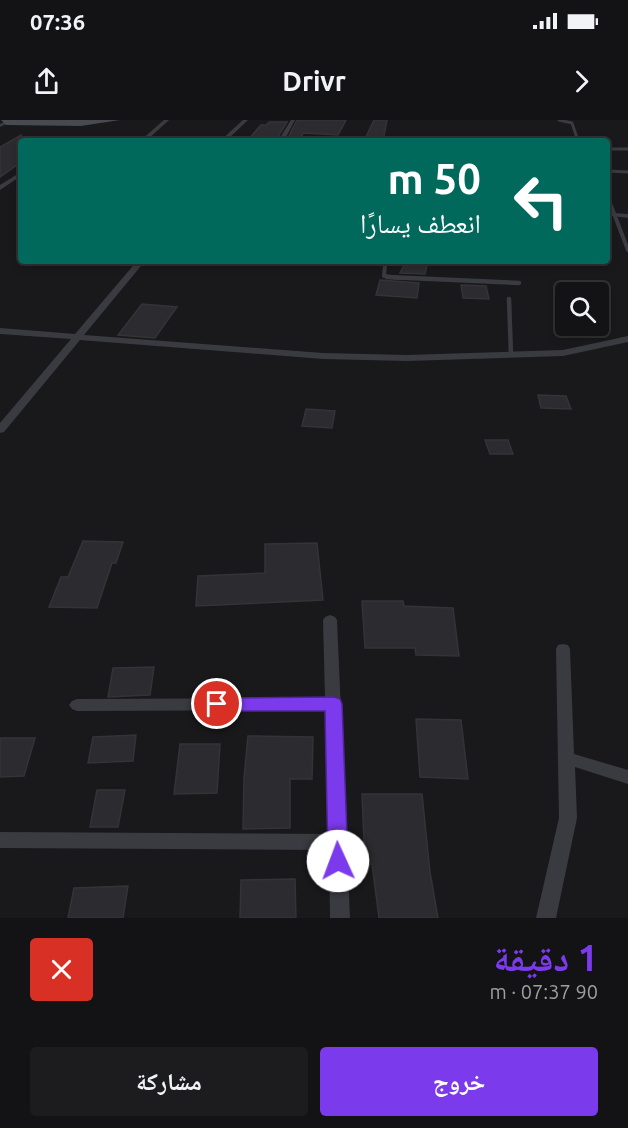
<!DOCTYPE html>
<html lang="ar">
<head>
<meta charset="utf-8">
<style>
  :root { --surface:#131315; --page:#1c1c1e; --text:#f1f3f6; --muted:#9d9ea0; --line:#323234; --accent:#7c3aed }
  body { margin:0; font-family:Ubuntu,"Noto Naskh Arabic",sans-serif; background:var(--page); color:var(--text); direction:rtl; height:100vh; display:flex; flex-direction:column; font-size:22px; white-space:nowrap }
  * { box-sizing:border-box; margin:0 }
  p { font-size:20px; color:var(--muted) }
  .icon { flex:none; width:33px; height:33px; fill:none; stroke:currentColor; stroke-width:2; stroke-linecap:round; stroke-linejoin:round }
  .map { position:relative; height:798px; overflow:hidden; direction:ltr }
  .panel { display:flex; flex-direction:column; background:var(--surface); flex:1 }
  .panel>* { flex:none }
  .banner { position:absolute; left:18px; top:18px; width:592px; height:126px; border-radius:6px; box-shadow:0 3px 9px #0003,0 0 0 2px var(--line); direction:rtl; background:#00695c; color:#fff; overflow:hidden }
  .controls { position:absolute; left:555px; top:162px; display:grid; gap:12px }
  .controls a { display:grid; place-items:center; width:54px; height:54px; border-radius:6px; background:var(--surface); box-shadow:0 3px 9px #0003,0 0 0 2px var(--line); font-size:30px }
  .pin { position:absolute; display:grid; place-items:center; width:51px; height:51px; color:#fff; margin:-26px; border:3px solid #fff; border-radius:50%; box-shadow:0 2px 6px #0007 }
  .me { position:absolute; width:66px; margin:-33px; rotate:358deg; stroke-linejoin:round; filter:drop-shadow(0 0 4px #0008) }
  .turn { display:flex; align-items:center; gap:21px; height:126px; padding:0 30px; font-size:27px }
  .turn .icon { width:78px; height:78px; stroke-width:2.5 }
  .turn b { display:block; font-size:42px; line-height:51px }
  .round { display:grid; place-items:center; flex:none; width:63px; height:63px; border-radius:6px; background:var(--page) }
  .headline { display:flex; align-items:center; justify-content:space-between; height:102px; padding:0 30px }
  h1 { font-size:36px; font-weight:700; line-height:45px; color:var(--accent) }
  .action { display:flex; gap:12px; margin-top:auto; padding:12px 30px }
  .action a { flex:1; height:69px; border-radius:6px; background:var(--accent); color:#fff; font-size:24px; font-weight:700; line-height:69px; text-align:center }
  .action a+a { background:var(--page); color:var(--text) }
  .status { display:flex; justify-content:space-between; align-items:center; height:42px; padding:0 30px; background:var(--surface); direction:ltr }
  .status svg { height:16px; fill:currentColor }
  header { display:flex; justify-content:space-between; align-items:center; height:78px; padding:0 30px; background:var(--surface); font-size:27px; font-weight:700 }
  .map>svg:first-child { display:block }
  .building { fill:#2c2c30; stroke:#333338; stroke-width:1.5 }
  .lines { fill:none; stroke-linecap:round; stroke-linejoin:round }
  .lane-far2 { stroke:#3a3b41; stroke-width:3 }
  .lane-far1 { stroke:#3a3b41; stroke-width:4 }
  .lane { stroke:#3a3b41; stroke-width:4.5 }
  .street { fill:#3a3b41; fill-rule:evenodd }
  .secondary { fill:#484a51; fill-rule:evenodd }
  .route { fill:#7c3aed; stroke:#51269a; stroke-width:1.5 }
</style>
</head>
<body>
<div class="status"><b>07:36</b><svg viewBox="0 0 49 12"><path d="M0 12V9h3v3zM5 12V6h3v6zM10 12V3h3v9zM15 12V0h3v12zM26 1h20v11H26zM47 4h2v5h-2z"/></svg></div>
<header><svg class="icon" aria-label="forward" viewBox="0 0 24 24"><path d="M9 5l7 7-7 7"/></svg>Drivr<svg class="icon" aria-label="share" viewBox="0 0 24 24"><path d="M12 15V3M7 8l5-5 5 5M5 13v7h14v-7"/></svg></header>
<div class="map">
<svg width="628" height="798" viewBox="0 0 628 798">
  <rect width="100%" height="100%" fill="#19191c"/>
  <!-- building -->
  <g class="building">
    <path d="M297 0H346L338 15 303 13 300 20H287Z"/>
    <path d="M374 0H387L383 21H364Z"/>
    <path d="M269 2H287L276 20 247 21 261 5H266Z"/>
    <path d="M21 15V42L0 57V27Z"/>
    <path d="M406 141H428L425 154 400 153Z"/>
    <path d="M380 160 419 163 417 178 376 175Z"/>
    <path d="M461 165 486 166 489 179 463 178Z"/>
    <path d="M142 184 177 187 155 218 118 215Z"/>
    <path d="M538 275 566 276 571 289 541 288Z"/>
    <path d="M306 289 335 291 332 308 302 306Z"/>
    <path d="M485 320H508L513 334H490Z"/>
    <path d="M83 421 123 422 116 443H112L97 488 49 487 61 457H68Z"/>
    <path d="M317 423 323 480 196 486 198 456 265 453V424Z"/>
    <path d="M362 481H403L404 486 453 488 459 536 416 535 415 528H365Z"/>
    <path d="M154 547 150 575 108 577 113 548Z"/>
    <path d="M416 599 461 600 468 659 420 657Z"/>
    <path d="M136 615 133 641 88 643 93 617Z"/>
    <path d="M248 616 313 617 312 659H290V708L243 709 244 658Z"/>
    <path d="M0 618H35L24 656 0 657Z"/>
    <path d="M180 624H220L217 673 174 674Z"/>
    <path d="M97 670H125L118 707H90Z"/>
    <path d="M362 674H422L430 752 438 798H379L372 744H365Z"/>
    <path d="M295 759 296 798H240L241 760Z"/>
    <path d="M128 766 123 798H68L74 768Z"/>
  </g>
  <g class="lines">
    <!-- lane-far2 -->
    <g class="lane-far2">
      <path d="M559 0 572 3 578 21"/>
      <path d="M608 29H628"/>
      <path d="M608 51 628 52"/>
    </g>
    <!-- lane-far1 -->
    <g class="lane-far1">
      <path d="M608 78 628 130"/>
      <path d="M381 141 385 145 384 156 400 158"/>
    </g>
    <!-- lane -->
    <g class="lane">
      <path d="M387 157 519 163"/>
      <path d="M509 179 511 235"/>
    </g>
    <!-- street -->
    <g class="street">
      <path d="M164 0H169L146 21H140Z"/>
      <path d="M243 0H248L226 21H220Z"/>
      <path d="M291 0H295L284 21H278Z"/>
      <path d="M4 2 8 3 0 7V4Z"/>
      <path d="M21 52V56L0 70V65Z"/>
      <path d="M614 93 628 94V98L612 96V94Z"/>
      <path d="M137 141H145L84 215 323 233 407 235 563 230 628 216V222L563 236 407 241 323 239 80 220 4 312 0 313V303L71 219 0 214V208L75 214Z"/>
      <path d="M330 495 335 497 337 500 350 798H330L329 730 0 728V712L328 714 325 590 77 591 72 589 69 585 72 581 77 579 325 578 323 500 325 497Z"/>
      <path d="M563 524 568 525 570 529 574 634 628 650V664L575 647 577 698 556 798H536L559 698 556 529 558 525Z"/>
    </g>
    <!-- secondary -->
    <path class="secondary" d="M1 0H120L81 6 6 5Z"/>
  </g>
  <!-- route -->
  <path class="route" d="M334 577 340 579 342 584 348 741 345 747 338 750 331 747 328 741 325 591H217L211 589 208 584 211 580 217 578Z"/>
</svg>
<div class="controls">
<a><svg class="icon" aria-label="search" viewBox="0 0 24 24"><circle cx="10" cy="10" r="6"/><path d="M15 15l6 6"/></svg></a>
</div>
<div class="pin" style="left:217px;top:584px;background:#d93025"><svg class="icon" aria-label="arrive" viewBox="0 0 24 24"><path d="M6 21V4h12l-3 4 3 4H6"/></svg></div>
<svg class="me" style="left:338px;top:741px" viewBox="-20 -20 40 40"><circle r="19" fill="#fff"/><path d="M0-13L10 11 0 6-10 11z" fill="#7c3aed"/></svg>
<div class="banner">
<div class="turn"><svg class="icon" aria-label="left" viewBox="0 0 24 24"><path d="M17 20v-9H6M10 6l-5 5 5 5"/></svg><div><b>50 m</b>انعطف يسارًا</div></div>
</div>
</div>
<section class="panel">
<div class="headline"><div><h1>1 دقيقة</h1><p>90 m · 07:37</p></div><a class="round" style="background:#d93025;color:#fff"><svg class="icon" aria-label="close" viewBox="0 0 24 24"><path d="M6 6l12 12M18 6L6 18"/></svg></a></div>
<div class="action"><a>خروج</a><a>مشاركة</a></div>
</section>
</body>
</html>
